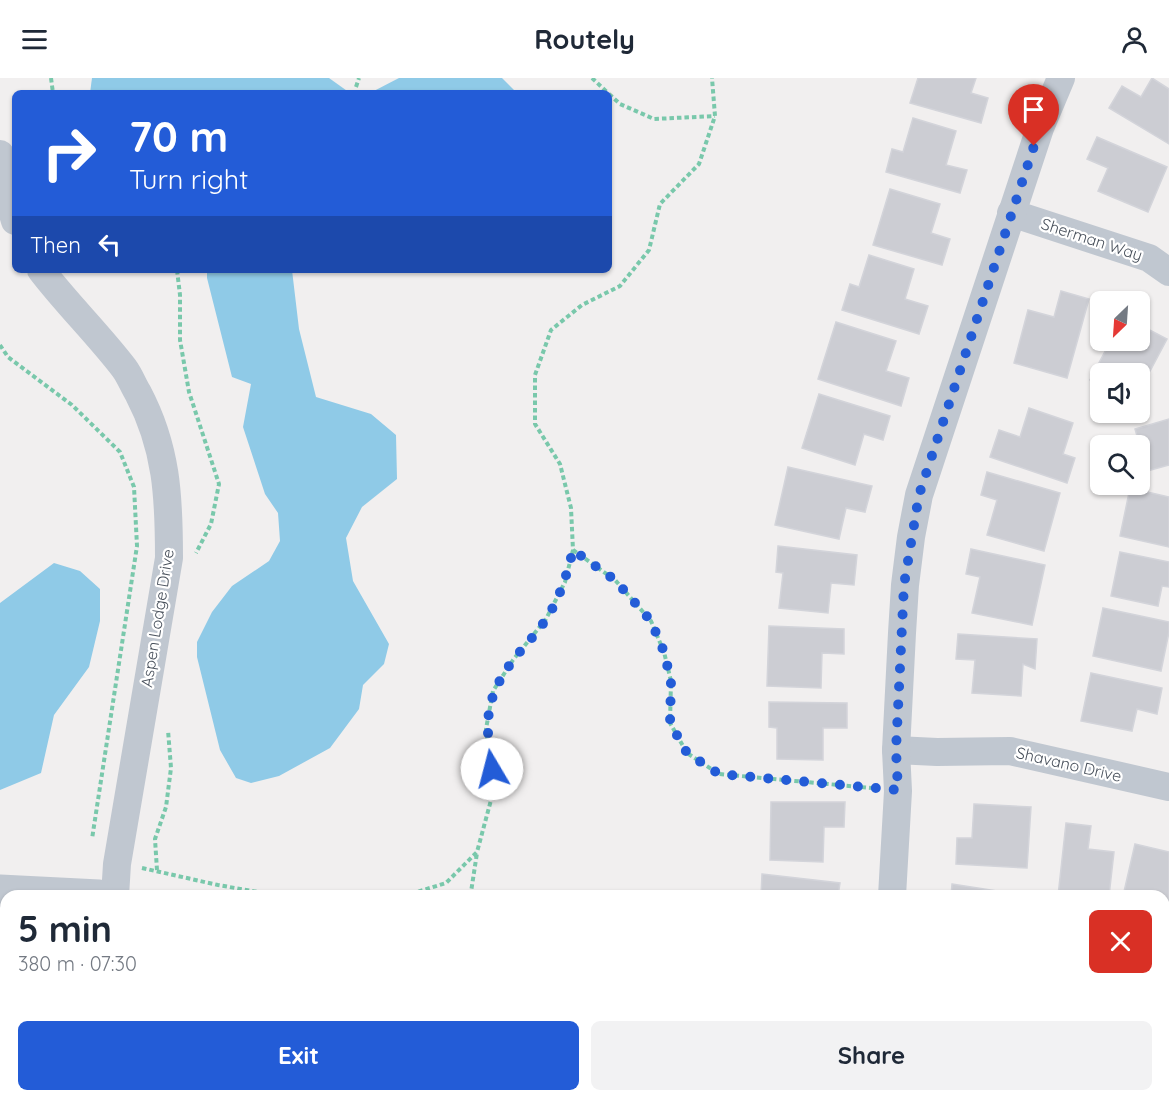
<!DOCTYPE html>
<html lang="en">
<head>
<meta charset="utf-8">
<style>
  :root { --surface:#fff; --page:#f2f2f3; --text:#1f2937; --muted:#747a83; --accent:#235cd7 }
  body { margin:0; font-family:Quicksand,sans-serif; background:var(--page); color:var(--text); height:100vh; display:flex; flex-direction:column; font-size:22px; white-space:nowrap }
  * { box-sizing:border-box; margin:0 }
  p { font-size:20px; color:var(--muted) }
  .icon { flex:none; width:33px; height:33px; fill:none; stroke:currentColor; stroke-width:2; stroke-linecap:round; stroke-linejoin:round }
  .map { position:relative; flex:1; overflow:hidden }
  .sheet { position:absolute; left:0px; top:812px; width:1170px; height:212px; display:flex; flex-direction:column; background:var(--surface); border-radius:18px 18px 0 0; box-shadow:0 2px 4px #0004 }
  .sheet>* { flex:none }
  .hud { position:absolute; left:12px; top:12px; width:600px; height:183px; border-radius:9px; box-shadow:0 2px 4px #0004; background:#235cd7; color:#fff; overflow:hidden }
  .needle { width:39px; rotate:205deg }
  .buttons { position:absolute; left:1090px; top:213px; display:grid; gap:12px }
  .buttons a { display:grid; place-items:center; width:60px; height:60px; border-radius:9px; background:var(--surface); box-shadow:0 2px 4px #0004; font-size:30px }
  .pin { position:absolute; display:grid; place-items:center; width:51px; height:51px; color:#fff; margin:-62px -26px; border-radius:50% 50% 50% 0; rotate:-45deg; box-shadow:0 0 6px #0007 }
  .pin .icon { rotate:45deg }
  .me { position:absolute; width:66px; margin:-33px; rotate:352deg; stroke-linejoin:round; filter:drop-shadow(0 0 4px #0008) }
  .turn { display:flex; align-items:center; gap:21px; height:126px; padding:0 18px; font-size:27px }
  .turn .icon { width:78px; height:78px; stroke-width:2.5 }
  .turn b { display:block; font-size:42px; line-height:51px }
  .then { display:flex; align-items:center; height:57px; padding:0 18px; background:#0003; gap:12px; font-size:22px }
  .round { display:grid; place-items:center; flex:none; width:63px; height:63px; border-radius:9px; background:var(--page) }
  .head { display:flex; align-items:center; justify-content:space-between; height:102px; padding:0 18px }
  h1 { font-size:36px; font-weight:700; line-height:45px }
  .primary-button { display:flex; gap:12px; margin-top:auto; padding:12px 18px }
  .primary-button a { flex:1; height:69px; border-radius:9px; background:var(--accent); color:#fff; font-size:24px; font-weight:700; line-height:69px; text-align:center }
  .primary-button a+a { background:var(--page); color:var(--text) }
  header { display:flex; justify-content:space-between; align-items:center; height:78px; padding:0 18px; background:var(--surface); font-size:27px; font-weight:700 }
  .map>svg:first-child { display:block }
  .green { fill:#bfecd6 }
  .water { fill:#8fcae7 }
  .building { fill:#cccdd3; stroke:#d3d4da; stroke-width:1.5 }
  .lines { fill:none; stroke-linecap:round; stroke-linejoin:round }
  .path { stroke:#79c8ab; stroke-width:4; stroke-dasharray:4.5 3; stroke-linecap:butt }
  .minor { stroke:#c0c7d0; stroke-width:28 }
  .tertiary { stroke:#c0c7d0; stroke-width:33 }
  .route { stroke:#235cd7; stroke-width:10; stroke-dasharray:0 18 }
  .labels { text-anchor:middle; stroke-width:4.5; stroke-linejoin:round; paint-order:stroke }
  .street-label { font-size:16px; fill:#48505b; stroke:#fff }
</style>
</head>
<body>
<header><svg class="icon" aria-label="menu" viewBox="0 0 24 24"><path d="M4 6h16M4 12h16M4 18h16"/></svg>Routely<svg class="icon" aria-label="person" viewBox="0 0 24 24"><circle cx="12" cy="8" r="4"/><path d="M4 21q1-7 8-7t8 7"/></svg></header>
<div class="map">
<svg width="1169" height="1022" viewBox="0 0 1169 1022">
  <rect width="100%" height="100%" fill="#f1efef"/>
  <!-- green -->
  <path class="green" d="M0 831H6V1017H522L530 1022H0Z"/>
  <!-- water -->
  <g class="water">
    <path d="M92 0H329L350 15H90Z"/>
    <path d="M399 0H502L517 15H370Z"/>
    <path d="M207 192H292L299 251 316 319 371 336 396 357 397 401 362 429 346 460 353 503 389 566 384 586 363 607 359 631 330 670 279 698 251 705 236 700 220 672 197 579V564L212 534 232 508 269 483 280 463 278 435 265 416 243 349 251 306 232 299 207 200Z"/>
    <path d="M54 485 80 493 100 511V543L89 589 54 637 41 695 0 712V525Z"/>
  </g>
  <!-- building -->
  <g class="building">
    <path d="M918 0H976L971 15 988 20 981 45 910 25Z"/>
    <path d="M1152 0 1169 11V66L1109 30 1122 8 1141 19Z"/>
    <path d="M913 40 956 53 946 87 967 92 960 115 886 94 892 71 903 74Z"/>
    <path d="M1097 59 1167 89 1148 134 1098 113 1108 90 1087 81Z"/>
    <path d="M890 111 940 126 931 155 950 161 942 187 873 167Z"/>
    <path d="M869 177 914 191 905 221 928 228 919 256 842 232 850 206 859 209Z"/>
    <path d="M1061 213 1089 221 1067 300 1014 285 1028 232 1054 239Z"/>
    <path d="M836 244 896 263 886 293 909 300 901 328 818 301Z"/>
    <path d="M1140 247 1167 261 1140 312V296H1101V307L1090 302 1111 262H1140Z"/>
    <path d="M819 316 890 338 883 362 864 356 855 387 802 370Z"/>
    <path d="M1029 330 1073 345 1063 376 1075 380 1067 405 990 379 999 352 1020 359Z"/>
    <path d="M1169 341V387L1147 393 1135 351Z"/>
    <path d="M788 389 872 408 865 434 846 430 839 461 775 447Z"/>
    <path d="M987 394 1060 415 1044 473 987 457 997 422 981 417Z"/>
    <path d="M1130 410 1169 419V469L1120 458Z"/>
    <path d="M778 468 857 477 854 507 831 505 828 535 779 530 783 495 776 494Z"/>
    <path d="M971 471 1045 487 1032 547 972 535 980 499 966 496Z"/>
    <path d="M1120 474 1169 484V509L1162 508 1158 528 1111 518Z"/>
    <path d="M1103 530 1169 544V554L1161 593 1093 578Z"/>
    <path d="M769 548 844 551V576L822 575 821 610 767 608Z"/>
    <path d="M958 556 1037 561 1035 591 1023 586 1021 618 972 615 975 582 956 581Z"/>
    <path d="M1091 595 1162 610 1157 636 1137 631 1132 653 1081 643Z"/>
    <path d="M769 624 847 625V650H823V682L777 681V650L769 649Z"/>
    <path d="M771 724H845L844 749H824L823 784 770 782Z"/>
    <path d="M974 726 1031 729 1027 790 956 786 957 760H972Z"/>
    <path d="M1066 745 1091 748 1088 771 1114 774 1109 818H1058Z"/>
    <path d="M1135 766 1169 774V820L1164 842V818H1123Z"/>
    <path d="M762 796 840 805 838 818H761Z"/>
    <path d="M952 806 1030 818H951Z"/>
    <path d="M1100 1017H1116L1114 1022Z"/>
  </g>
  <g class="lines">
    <!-- path -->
    <g class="path">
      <path d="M51 0 53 15"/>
      <path d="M592 0 608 15"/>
      <path d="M356 9 359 0"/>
      <path d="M609 16 620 26 654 41 715 38"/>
      <path d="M177 192 180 217V262L189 314 219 406 211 446 196 475"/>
      <path d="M0 267 8 279 72 327 120 374 134 409 137 468 92 761"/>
      <path d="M573 472 615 502 651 543 664 574 671 603 670 645 687 675 719 696 871 710"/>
      <path d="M142 790 218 807 280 818"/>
      <path d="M157 792 155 761 166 729 171 690 168 652"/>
      <path d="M404 818 446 805 477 774 494 711 486 651 493 613 513 582 546 541 565 504 573 472 571 430 560 386 535 346V297L551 252 582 227 620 208 649 172 660 126 699 86 715 38 712 0"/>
      <path d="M472 818 471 814 477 775"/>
      <path d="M0 866 6 865"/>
      <path d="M306 1017 308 1022"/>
      <path d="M356 1017 369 1022"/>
      <path d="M627 1017 634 1022"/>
    </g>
    <!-- minor -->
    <g class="minor">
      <path d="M0 76 3 103 15 143"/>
      <path d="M1011 135 1149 180 1169 194"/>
      <path d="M41 192C67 226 98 256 124 290 130 298 133 307 138 315 167 370 169 419 169 480L117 786 115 818"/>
      <path d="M896 672 937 674 1010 673 1169 709"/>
      <path d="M892 818 898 713 896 672 902 555 905 507 911 459 919 417 1040 50 1061 0"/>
      <path d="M983 1017 994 1022"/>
      <path d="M813 1022 816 1017"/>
    </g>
    <!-- tertiary -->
    <g class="tertiary">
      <path d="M0 813 99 818"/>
      <path d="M550 1017 558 1022"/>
    </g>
  </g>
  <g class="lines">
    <!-- route -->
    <path class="route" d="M492 691C485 644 484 621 514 581 524 568 537 556 546 541 560 520 567 496 573 472L615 502 651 543 664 574 671 603 670 645 687 675 719 696 898 712 896 672 904 507 919 417 1034 68"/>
  </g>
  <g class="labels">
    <!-- street labels -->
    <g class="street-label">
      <text transform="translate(1092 161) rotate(18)" y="6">Sherman Way</text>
      <text transform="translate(157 540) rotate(-81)" y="6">Aspen Lodge Drive</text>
      <text transform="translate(1069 686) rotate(13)" y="6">Shavano Drive</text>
    </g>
  </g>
</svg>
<div class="buttons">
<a><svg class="needle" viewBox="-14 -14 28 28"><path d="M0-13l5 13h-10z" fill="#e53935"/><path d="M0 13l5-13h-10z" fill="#747a83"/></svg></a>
<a><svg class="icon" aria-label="sound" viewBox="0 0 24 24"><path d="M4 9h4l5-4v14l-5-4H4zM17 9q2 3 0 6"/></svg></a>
<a><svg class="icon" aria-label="search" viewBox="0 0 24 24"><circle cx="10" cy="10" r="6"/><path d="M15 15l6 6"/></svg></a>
</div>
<div class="pin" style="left:1034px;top:68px;background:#d93025"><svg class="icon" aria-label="arrive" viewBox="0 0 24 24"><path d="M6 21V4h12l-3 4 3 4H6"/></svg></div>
<svg class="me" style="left:492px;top:691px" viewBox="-20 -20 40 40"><circle r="19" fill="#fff"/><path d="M0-13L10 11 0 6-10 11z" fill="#235cd7"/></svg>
<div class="hud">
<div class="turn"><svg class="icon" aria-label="right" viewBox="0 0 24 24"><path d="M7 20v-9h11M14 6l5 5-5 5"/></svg><div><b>70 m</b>Turn right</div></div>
<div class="then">Then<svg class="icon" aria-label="left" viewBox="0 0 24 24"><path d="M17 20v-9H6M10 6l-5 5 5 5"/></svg></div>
</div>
<section class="sheet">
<div class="head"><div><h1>5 min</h1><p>380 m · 07:30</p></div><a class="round" style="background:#d93025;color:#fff"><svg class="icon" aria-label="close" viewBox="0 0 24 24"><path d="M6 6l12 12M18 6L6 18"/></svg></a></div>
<div class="primary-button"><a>Exit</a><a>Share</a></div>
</section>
</div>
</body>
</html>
